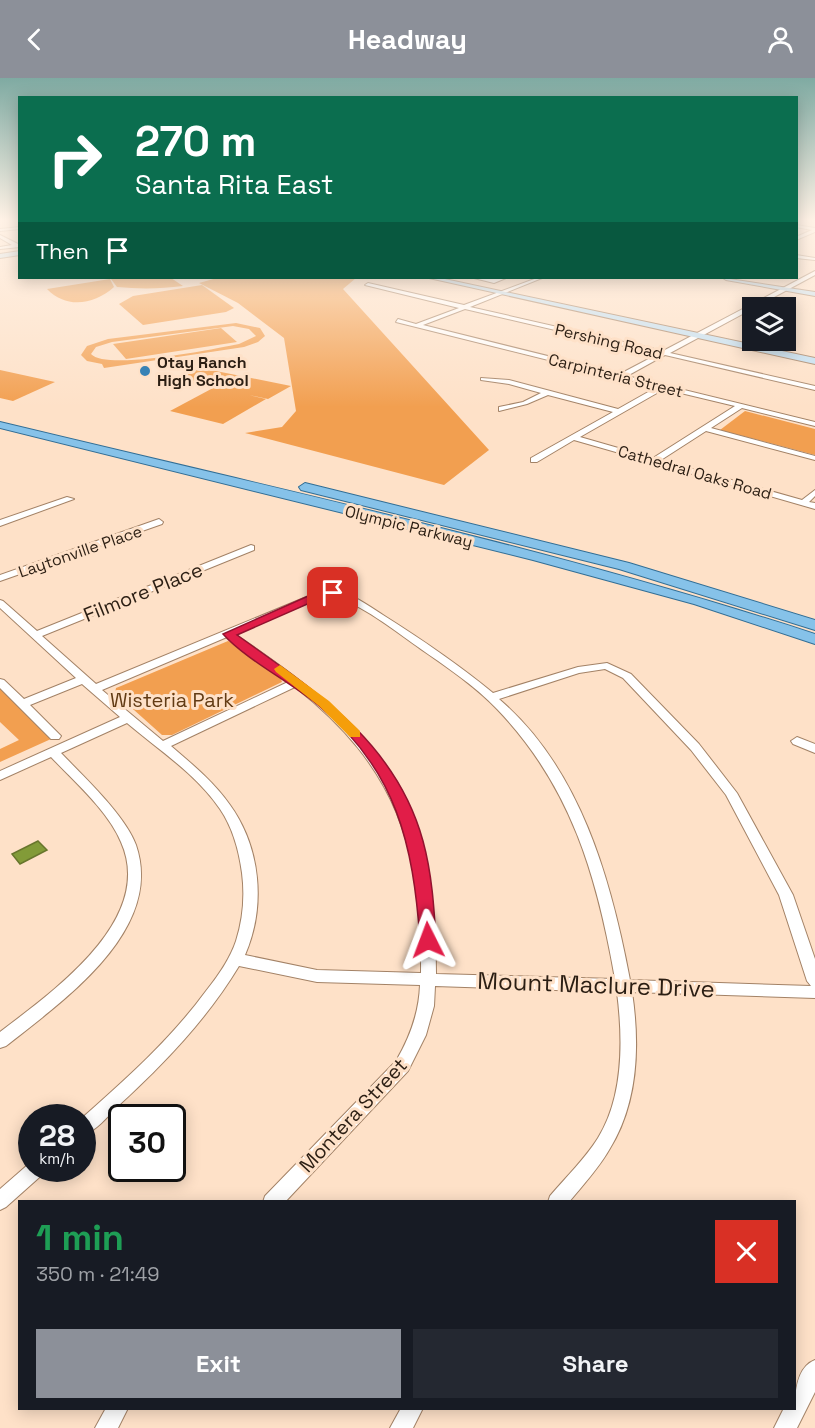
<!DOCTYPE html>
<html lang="en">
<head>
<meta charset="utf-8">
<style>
  :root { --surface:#171b24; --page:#242831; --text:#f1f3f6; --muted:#9ea1a6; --accent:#8c9099 }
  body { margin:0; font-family:"Space Grotesk",sans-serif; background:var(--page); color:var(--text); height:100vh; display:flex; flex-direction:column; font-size:22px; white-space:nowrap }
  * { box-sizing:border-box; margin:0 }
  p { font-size:20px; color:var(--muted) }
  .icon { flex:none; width:33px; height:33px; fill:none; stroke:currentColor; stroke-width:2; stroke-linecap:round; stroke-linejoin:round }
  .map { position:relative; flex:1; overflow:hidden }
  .panel { position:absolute; left:18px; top:1122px; width:778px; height:210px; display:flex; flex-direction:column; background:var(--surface); border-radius:0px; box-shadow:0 3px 15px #0003 }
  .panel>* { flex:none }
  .guide { position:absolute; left:18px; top:18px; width:780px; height:183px; border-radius:0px; box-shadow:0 3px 15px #0003; background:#0b6e4f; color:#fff; overflow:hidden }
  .fabs { position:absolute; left:742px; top:219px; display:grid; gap:12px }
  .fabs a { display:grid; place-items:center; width:54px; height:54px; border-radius:0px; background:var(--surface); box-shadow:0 3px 15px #0003; font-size:30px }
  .speed { position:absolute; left:18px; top:1026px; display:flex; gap:12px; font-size:30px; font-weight:700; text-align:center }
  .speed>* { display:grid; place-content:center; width:78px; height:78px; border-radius:50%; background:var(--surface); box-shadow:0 3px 15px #0003; line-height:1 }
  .speed small { font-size:15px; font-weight:400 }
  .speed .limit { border:3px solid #111; border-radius:9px; background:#fff; color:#111 }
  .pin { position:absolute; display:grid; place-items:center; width:51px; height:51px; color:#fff; margin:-26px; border-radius:12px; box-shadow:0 3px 9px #0006 }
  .me { position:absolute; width:66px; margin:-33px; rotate:357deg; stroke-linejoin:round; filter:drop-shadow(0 0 4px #0008) }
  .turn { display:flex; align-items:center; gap:21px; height:126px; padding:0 18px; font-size:27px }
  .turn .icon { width:78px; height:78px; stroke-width:2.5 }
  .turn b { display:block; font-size:42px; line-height:51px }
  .then { display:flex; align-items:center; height:57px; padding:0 18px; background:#0003; gap:12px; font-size:22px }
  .round { display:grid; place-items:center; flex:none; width:63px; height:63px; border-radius:0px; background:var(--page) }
  .head { display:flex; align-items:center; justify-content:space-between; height:102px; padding:0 18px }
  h1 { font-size:36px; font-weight:700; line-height:45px; color:#1e9e55 }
  .primary-button { display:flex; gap:12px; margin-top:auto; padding:12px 18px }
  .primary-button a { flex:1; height:69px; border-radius:0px; background:var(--accent); color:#fff; font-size:24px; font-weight:700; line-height:69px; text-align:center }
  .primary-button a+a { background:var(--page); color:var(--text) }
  header { display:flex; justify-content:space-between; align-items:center; height:78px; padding:0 18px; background:var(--accent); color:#fff; font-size:27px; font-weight:700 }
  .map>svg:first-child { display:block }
  .green { fill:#f29f50; fill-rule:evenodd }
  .water { fill:#829b38; stroke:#68762d; stroke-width:1.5 }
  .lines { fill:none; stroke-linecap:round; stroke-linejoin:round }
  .street-casing { stroke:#a38266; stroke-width:2 }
  .secondary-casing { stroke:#a38266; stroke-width:2 }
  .primary-casing { stroke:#326e95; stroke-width:2 }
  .street { fill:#fff; fill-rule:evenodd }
  .secondary { fill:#c2e0f4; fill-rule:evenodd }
  .primary { fill:#86c2e9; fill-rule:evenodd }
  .route { fill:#e11d48; stroke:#92132f; stroke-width:1.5 }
  .slow { fill:#f59e0b }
  .poi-dot { fill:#3782b5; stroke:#fee1c8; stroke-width:2 }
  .labels { text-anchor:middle; stroke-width:6; stroke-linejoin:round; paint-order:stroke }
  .far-street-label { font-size:16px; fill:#2b1e13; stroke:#fee1c8 }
  .far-poi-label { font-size:16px; font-weight:bold; fill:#2b1e13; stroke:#fee1c8; text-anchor:start }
  .street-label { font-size:20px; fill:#2b1e13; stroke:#fee1c8 }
  .park-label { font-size:20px; fill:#623b14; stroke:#fee1c8 }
  .near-street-label { font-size:24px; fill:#2b1e13; stroke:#fee1c8 }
</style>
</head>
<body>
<header><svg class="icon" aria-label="back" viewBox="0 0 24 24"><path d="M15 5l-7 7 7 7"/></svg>Headway<svg class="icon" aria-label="person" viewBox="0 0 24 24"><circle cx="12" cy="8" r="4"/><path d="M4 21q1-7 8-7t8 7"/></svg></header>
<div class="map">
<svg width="815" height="1350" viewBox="0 0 815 1350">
  <rect width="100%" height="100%" fill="#fee1c8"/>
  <!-- green -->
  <g class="green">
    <path d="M171 200 183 208C160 211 139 211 117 209L111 201Z"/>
    <path d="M217 200H356L343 211 489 372 444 407 245 355 282 349 296 333 284 260 238 225 199 205Z"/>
    <path d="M110 201 114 209C94 227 66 231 47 211Z"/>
    <path d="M202 207 234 230 226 234 143 247 119 226 133 218Z"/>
    <path d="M236 245 260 250 265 258 258 264 244 269 104 290 102 286 87 283 81 277 87 268 108 261ZM233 248 249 251 256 258 239 266C214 271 106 293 91 276L96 269 112 264Z"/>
    <path d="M221 250 237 264 126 281 113 266Z"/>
    <path d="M201 290 291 308 268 321 249 317 266 321 223 346 170 333 213 310 177 302Z"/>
    <path d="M0 292 55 304 13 323 0 320Z"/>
    <path d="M745 333 815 351V377L720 352Z"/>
    <path d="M228 563 235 566 280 598 282 604 172 657H162L115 615 116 610 121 608Z"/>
    <path d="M0 610 51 661 0 684V671L19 662 0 644Z"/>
  </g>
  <!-- water -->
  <path class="water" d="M38 763 47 772 20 786 12 776Z"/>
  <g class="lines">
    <defs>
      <g id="street">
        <path d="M17 140 11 142 9 141V140Z"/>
        <path d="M796 147 815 150V154L796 162V159L812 152 796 149Z"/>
        <path d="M20 149V151L0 153V151Z"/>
        <path d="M0 157 20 167V169L0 171V169L12 167 0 160Z"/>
        <path d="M796 177 815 180V182L796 180Z"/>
        <path d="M815 193V197L670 275 815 308V312L665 277 627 298 815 344V348L742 330 711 350 815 378V382L706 353 661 382 802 422 815 412V418L809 424 815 425V431L574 362 537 384H531V380L613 334 548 317 527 326 499 333V329L523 324 541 315 509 306 481 302V300L509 302 618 331 657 309 396 244 398 241 416 246 459 230 365 207 368 205 464 227 537 200H542L470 229 663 273ZM465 231 658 276 620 296 423 247ZM664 311 735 328 653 380 580 359Z"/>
        <path d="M474 200H506L494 205Z"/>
        <path d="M67 419 74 421 0 448V442Z"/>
        <path d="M159 441 163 444 162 446 0 503V497Z"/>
        <path d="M251 467 254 468V472L42 558 96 606 316 515C321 514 328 512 334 512 351 515 369 528 383 537 421 561 458 586 493 615L578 589 607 585 631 596 699 666 737 715 793 817 815 881V920L632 914C640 967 638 1026 609 1072 598 1091 583 1107 569 1124H548L550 1118C566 1099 585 1081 598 1060 624 1018 623 961 617 914L435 908 434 928 426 957 408 993 285 1124H263L265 1118 396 983C410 959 419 935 420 907L317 904 239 888C207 941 164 986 118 1028 108 1038 96 1053 82 1058V1040C126 1001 171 961 206 913 218 898 230 881 236 863 243 841 245 818 242 795 239 773 233 750 220 731 196 696 159 672 127 645L61 675C83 698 125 737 136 767 165 852 63 923 6 968L0 970V954C52 914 156 842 121 764 108 733 74 703 51 679L0 702V693L120 639 82 606 30 627 61 658 59 661H51L0 610V601L4 602 24 621 76 600 0 530V522L3 523 37 553ZM333 518C361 526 394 552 418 569 445 588 474 607 497 631 571 708 597 798 615 901L436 896C436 850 432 805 420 761 393 667 311 608 235 556L322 519ZM227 559 288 604 163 663 102 612ZM605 591 623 600 691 672 726 717 779 817 807 903 811 908 630 902C611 801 580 690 499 621L579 595ZM295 609C397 689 422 769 421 895L317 892 245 877C266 829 261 770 230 727 214 704 192 686 171 668Z"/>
        <path d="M797 659 815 666V675L793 666 791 663Z"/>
        <path d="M31 1084 32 1090H46L43 1096 6 1129 0 1132V1111Z"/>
        <path d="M815 1282V1314L797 1350H774L784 1330H795C795 1313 797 1289 815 1282Z"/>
        <path d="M106 1330H128L118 1350H95Z"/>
        <path d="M401 1330H423L413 1350H390Z"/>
      </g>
      <g id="secondary">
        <path d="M20 173V177L0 180V176Z"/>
        <path d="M429 200H440L815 280V286Z"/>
        <path d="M723 200 815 214V218L726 202Z"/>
      </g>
      <g id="primary">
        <path d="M0 344C273 410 548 469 815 556V566L694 526 533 482 0 350Z"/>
        <path d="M305 405 629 485 815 542V552L619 491 301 412 299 409Z"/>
      </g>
    </defs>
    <!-- street casing -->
    <use href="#street" class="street-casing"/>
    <!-- secondary casing -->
    <use href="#secondary" class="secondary-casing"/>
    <!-- primary casing -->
    <use href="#primary" class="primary-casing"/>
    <!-- street -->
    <use href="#street" class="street"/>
    <!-- secondary -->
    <use href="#secondary" class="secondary"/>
    <!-- primary -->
    <use href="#primary" class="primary"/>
  </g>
  <!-- sky -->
  <linearGradient id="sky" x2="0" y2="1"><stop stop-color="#7faaa2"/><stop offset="0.43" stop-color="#fff2e6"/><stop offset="1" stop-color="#fff2e6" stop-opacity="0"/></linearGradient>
  <rect width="815" height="329" fill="url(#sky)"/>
  <!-- route -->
  <path class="route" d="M333 512 338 515 336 518 321 520 237 557C315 613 396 664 423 763 432 796 434 829 436 862L434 867H422L420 862C413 766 397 692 318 627 292 605 245 581 223 556L315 515Z"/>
  <!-- slow -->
  <path class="slow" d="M280 587 329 623 360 653V659H350L319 628 276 594 274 591Z"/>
  <!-- markers -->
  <circle class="poi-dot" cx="145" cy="293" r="6"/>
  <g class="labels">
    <!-- far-street labels -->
    <g class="far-street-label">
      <text transform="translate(609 263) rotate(13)" y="6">Pershing Road</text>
      <text transform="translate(616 297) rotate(14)" y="6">Carpinteria Street</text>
      <text transform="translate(695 394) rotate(16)" y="6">Cathedral Oaks Road</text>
      <text transform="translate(409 448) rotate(14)" y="6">Olympic Parkway</text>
      <text transform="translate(80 473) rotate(-19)" y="6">Laytonville Place</text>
    </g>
    <!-- far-poi labels -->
    <g class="far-poi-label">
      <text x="157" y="290">Otay Ranch<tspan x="157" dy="18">High School</tspan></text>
    </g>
    <!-- street labels -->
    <g class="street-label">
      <text transform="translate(143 514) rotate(-22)" y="7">Filmore Place</text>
      <text transform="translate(353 1037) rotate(-47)" y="7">Montera Street</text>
    </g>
    <!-- park labels -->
    <g class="park-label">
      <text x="172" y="629">Wisteria Park</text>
    </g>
    <!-- near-street labels -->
    <g class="near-street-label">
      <text transform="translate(596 907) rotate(2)" y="8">Mount Maclure Drive</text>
    </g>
  </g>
</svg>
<div class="fabs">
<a><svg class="icon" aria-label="layers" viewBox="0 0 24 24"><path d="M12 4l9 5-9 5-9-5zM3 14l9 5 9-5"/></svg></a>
</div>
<div class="speed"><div>28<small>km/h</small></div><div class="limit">30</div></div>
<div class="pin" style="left:333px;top:515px;background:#d93025"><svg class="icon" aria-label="arrive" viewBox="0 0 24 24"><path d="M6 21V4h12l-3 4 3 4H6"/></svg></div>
<svg class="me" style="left:428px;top:862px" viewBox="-20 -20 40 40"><path d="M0-17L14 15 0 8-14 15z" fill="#e11d48" stroke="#fff" stroke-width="4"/></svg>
<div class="guide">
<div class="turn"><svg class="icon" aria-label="right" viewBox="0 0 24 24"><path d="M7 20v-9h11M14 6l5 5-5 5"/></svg><div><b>270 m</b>Santa Rita East</div></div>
<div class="then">Then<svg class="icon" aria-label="arrive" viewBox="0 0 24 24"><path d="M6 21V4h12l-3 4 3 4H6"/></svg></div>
</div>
<section class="panel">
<div class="head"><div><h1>1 min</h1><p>350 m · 21:49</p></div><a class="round" style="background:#d93025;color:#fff"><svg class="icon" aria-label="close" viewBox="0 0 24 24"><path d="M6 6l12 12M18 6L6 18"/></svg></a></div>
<div class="primary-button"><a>Exit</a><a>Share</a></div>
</section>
</div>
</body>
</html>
